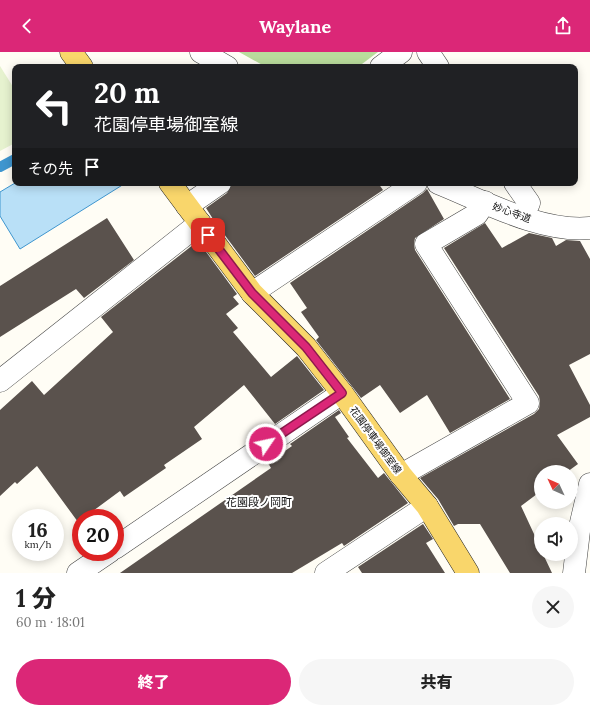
<!DOCTYPE html>
<html lang="ja">
<head>
<meta charset="utf-8">
<style>
  :root { --surface:#fff; --page:#f6f6f6; --text:#222; --muted:#767676; --accent:#db2777 }
  body { margin:0; font-family:Lora,"Noto Sans JP",serif; background:var(--page); color:var(--text); height:100vh; display:flex; flex-direction:column; font-size:15px; white-space:nowrap }
  * { box-sizing:border-box; margin:0 }
  p { font-size:13px; color:var(--muted) }
  .icon { flex:none; width:22px; height:22px; fill:none; stroke:currentColor; stroke-width:2; stroke-linecap:round; stroke-linejoin:round }
  .map { position:relative; height:521px; overflow:hidden }
  .drawer { display:flex; flex-direction:column; background:var(--surface); flex:1 }
  .drawer>* { flex:none }
  .guide { position:absolute; left:12px; top:12px; width:566px; height:122px; border-radius:8px; box-shadow:0 2px 10px #0003; background:#202124; color:#fff; overflow:hidden }
  .needle { width:26px; rotate:314deg }
  .fabs { position:absolute; left:534px; top:413px; display:grid; gap:8px }
  .fabs a { display:grid; place-items:center; width:44px; height:44px; border-radius:50%; background:var(--surface); box-shadow:0 2px 10px #0003; font-size:20px }
  .speed { position:absolute; left:12px; top:457px; display:flex; gap:8px; font-size:20px; font-weight:700; text-align:center }
  .speed>* { display:grid; place-content:center; width:52px; height:52px; border-radius:50%; background:var(--surface); box-shadow:0 2px 10px #0003; line-height:1 }
  .speed small { font-size:10px; font-weight:400 }
  .speed .limit { border:6px solid #d22; background:#fff; color:#111 }
  .pin { position:absolute; display:grid; place-items:center; width:34px; height:34px; color:#fff; margin:-17px; border-radius:8px; box-shadow:0 2px 6px #0006 }
  .me { position:absolute; width:44px; margin:-22px; rotate:56deg; stroke-linejoin:round; filter:drop-shadow(0 0 3px #0008) }
  .turn { display:flex; align-items:center; gap:14px; height:84px; padding:0 16px; font-size:18px }
  .turn .icon { width:52px; height:52px; stroke-width:2.5 }
  .turn b { display:block; font-size:28px; line-height:34px }
  .then { display:flex; align-items:center; height:38px; padding:0 16px; background:#0003; gap:8px; font-size:15px }
  .round { display:grid; place-items:center; flex:none; width:42px; height:42px; border-radius:21px; background:var(--page) }
  .overview { display:flex; align-items:center; justify-content:space-between; height:68px; padding:0 16px }
  h1 { font-size:24px; font-weight:800; line-height:30px }
  .cta { display:flex; gap:8px; margin-top:auto; padding:8px 16px }
  .cta a { flex:1; height:46px; border-radius:24px; background:var(--accent); color:#fff; font-size:16px; font-weight:800; line-height:46px; text-align:center }
  .cta a+a { background:var(--page); color:var(--text) }
  header { display:flex; justify-content:space-between; align-items:center; height:52px; padding:0 16px; background:var(--accent); color:#fff; font-size:18px; font-weight:800 }
  .map>svg:first-child { display:block }
  .forest { fill:#b9dc9c }
  .pitch { fill:#e6f2cf }
  .water { fill:#b9e0f7; stroke:#3f96cf }
  .lines { fill:none; stroke-linecap:round; stroke-linejoin:round }
  .stream { stroke:#3f96cf; stroke-width:10 }
  .building { fill:#5a524d }
  .minor-casing { stroke:#444; stroke-width:23 }
  .major-casing { stroke:#222; stroke-width:23 }
  .minor { stroke:#fff; stroke-width:22 }
  .major { stroke:#f9d66b; stroke-width:22 }
  .route-casing { stroke:#8e194d; stroke-width:10 }
  .route { stroke:#db2777; stroke-width:7 }
  .labels { text-anchor:middle; stroke-width:4; stroke-linejoin:round; paint-order:stroke }
  .street-label { font-size:10px; fill:#111; stroke:#fff }
  .neighbourhood-label { font-size:11px; fill:#111; stroke:#fff }
</style>
</head>
<body>
<header><svg class="icon" aria-label="back" viewBox="0 0 24 24"><path d="M15 5l-7 7 7 7"/></svg>Waylane<svg class="icon" aria-label="share" viewBox="0 0 24 24"><path d="M12 15V3M7 8l5-5 5 5M5 13v7h14v-7"/></svg></header>
<div class="map">
<svg width="590" height="521" viewBox="0 0 590 521">
  <rect width="100%" height="100%" fill="#fffdf5"/>
  <!-- forest -->
  <path class="forest" d="M239 0H378L358 15H266Z"/>
  <!-- pitch -->
  <path class="pitch" d="M0 14 15 38V91L0 99Z"/>
  <!-- water -->
  <path class="water" d="M15 131H123L124 132 20 197 0 164V140Z"/>
  <g class="lines">
    <!-- stream -->
    <path class="stream" d="M0 115 15 107"/>
  </g>
  <!-- building -->
  <g class="building">
    <path d="M232 131H378L383 138 255 224 213 167 206 156 227 141Z"/>
    <path d="M427 137 444 167 415 186 414 192 415 198 510 347 450 381 427 343 400 361 380 333 361 346 316 288 319 285 301 260 307 256 290 231 423 141Z"/>
    <path d="M107 166 134 208 84 246 76 237 0 285V234Z"/>
    <path d="M485 171 502 196 529 181 552 186 556 194 566 188 580 189 590 207V302L569 313 590 353V365L557 383 578 412 567 420H541V439L521 454 541 497V502H543L552 521H510L480 472H458L454 474 438 447 420 426 534 362 539 357 540 350 539 344 444 196Z"/>
    <path d="M198 189 237 242 233 245 239 252 226 262 238 276 233 280 271 325 297 304 324 338 275 372 244 333 194 375 202 387 164 413 166 416 124 445 120 439 78 470 37 414 17 432 15 430 0 444V358L32 329 44 343 113 280 101 265Z"/>
    <path d="M339 358 341 361 335 365 349 385 347 386 378 426 384 421 408 451 344 494 342 491 292 521H120L271 416 268 411 292 394 290 392Z"/>
    <path d="M423 472 433 487 426 491 445 521H362L358 515Z"/>
  </g>
  <g class="lines">
    <defs>
      <g id="minor">
        <path d="M201 0 227 15"/>
        <path d="M428 0 438 15"/>
        <path d="M381 15 401 0"/>
        <path d="M438 131C483 149 541 181 590 176"/>
        <path d="M515 131 529 151 522 165"/>
        <path d="M187 154 220 131"/>
        <path d="M252 241 416 131"/>
        <path d="M0 329 200 171"/>
        <path d="M401 423 528 351 426 192 477 162 485 150"/>
        <path d="M115 496 342 341"/>
        <path d="M78 521 109 500"/>
        <path d="M326 521 427 454"/>
        <path d="M574 521 579 479 590 432"/>
      </g>
      <g id="major">
        <path d="M71 0 82 15"/>
        <path d="M170 131 252 241 306 295 342 341 401 423 427 454 468 521"/>
      </g>
    </defs>
    <!-- minor casing -->
    <use href="#minor" class="minor-casing"/>
    <!-- major casing -->
    <use href="#major" class="major-casing"/>
    <!-- minor -->
    <use href="#minor" class="minor"/>
    <!-- major -->
    <use href="#major" class="major"/>
  </g>
  <g class="lines">
    <defs>
      <path id="route" d="M208 183 252 241 306 295 342 341 266 392"/>
    </defs>
    <!-- route casing -->
    <use href="#route" class="route-casing"/>
    <!-- route -->
    <use href="#route" class="route"/>
  </g>
  <g class="labels">
    <!-- street labels -->
    <g class="street-label">
      <text transform="translate(512 160) rotate(20)" y="4">妙心寺道</text>
      <text transform="translate(376 388) rotate(54)" y="4">花園停車場御室線</text>
    </g>
    <!-- neighbourhood labels -->
    <g class="neighbourhood-label">
      <text x="259" y="454">花園段ノ岡町</text>
    </g>
  </g>
</svg>
<div class="fabs">
<a><svg class="needle" viewBox="-14 -14 28 28"><path d="M0-13l5 13h-10z" fill="#e53935"/><path d="M0 13l5-13h-10z" fill="#767676"/></svg></a>
<a><svg class="icon" aria-label="sound" viewBox="0 0 24 24"><path d="M4 9h4l5-4v14l-5-4H4zM17 9q2 3 0 6"/></svg></a>
</div>
<div class="speed"><div>16<small>km/h</small></div><div class="limit">20</div></div>
<div class="pin" style="left:208px;top:183px;background:#d93025"><svg class="icon" aria-label="arrive" viewBox="0 0 24 24"><path d="M6 21V4h12l-3 4 3 4H6"/></svg></div>
<svg class="me" style="left:266px;top:392px" viewBox="-20 -20 40 40"><circle r="17" fill="#db2777" stroke="#fff" stroke-width="3"/><path d="M0-11L8 9 0 5-8 9z" fill="#fff"/></svg>
<div class="guide">
<div class="turn"><svg class="icon" aria-label="left" viewBox="0 0 24 24"><path d="M17 20v-9H6M10 6l-5 5 5 5"/></svg><div><b>20 m</b>花園停車場御室線</div></div>
<div class="then">その先<svg class="icon" aria-label="arrive" viewBox="0 0 24 24"><path d="M6 21V4h12l-3 4 3 4H6"/></svg></div>
</div>
</div>
<section class="drawer">
<div class="overview"><div><h1>1 分</h1><p>60 m · 18:01</p></div><a class="round"><svg class="icon" aria-label="close" viewBox="0 0 24 24"><path d="M6 6l12 12M18 6L6 18"/></svg></a></div>
<div class="cta"><a>終了</a><a>共有</a></div>
</section>
</body>
</html>
